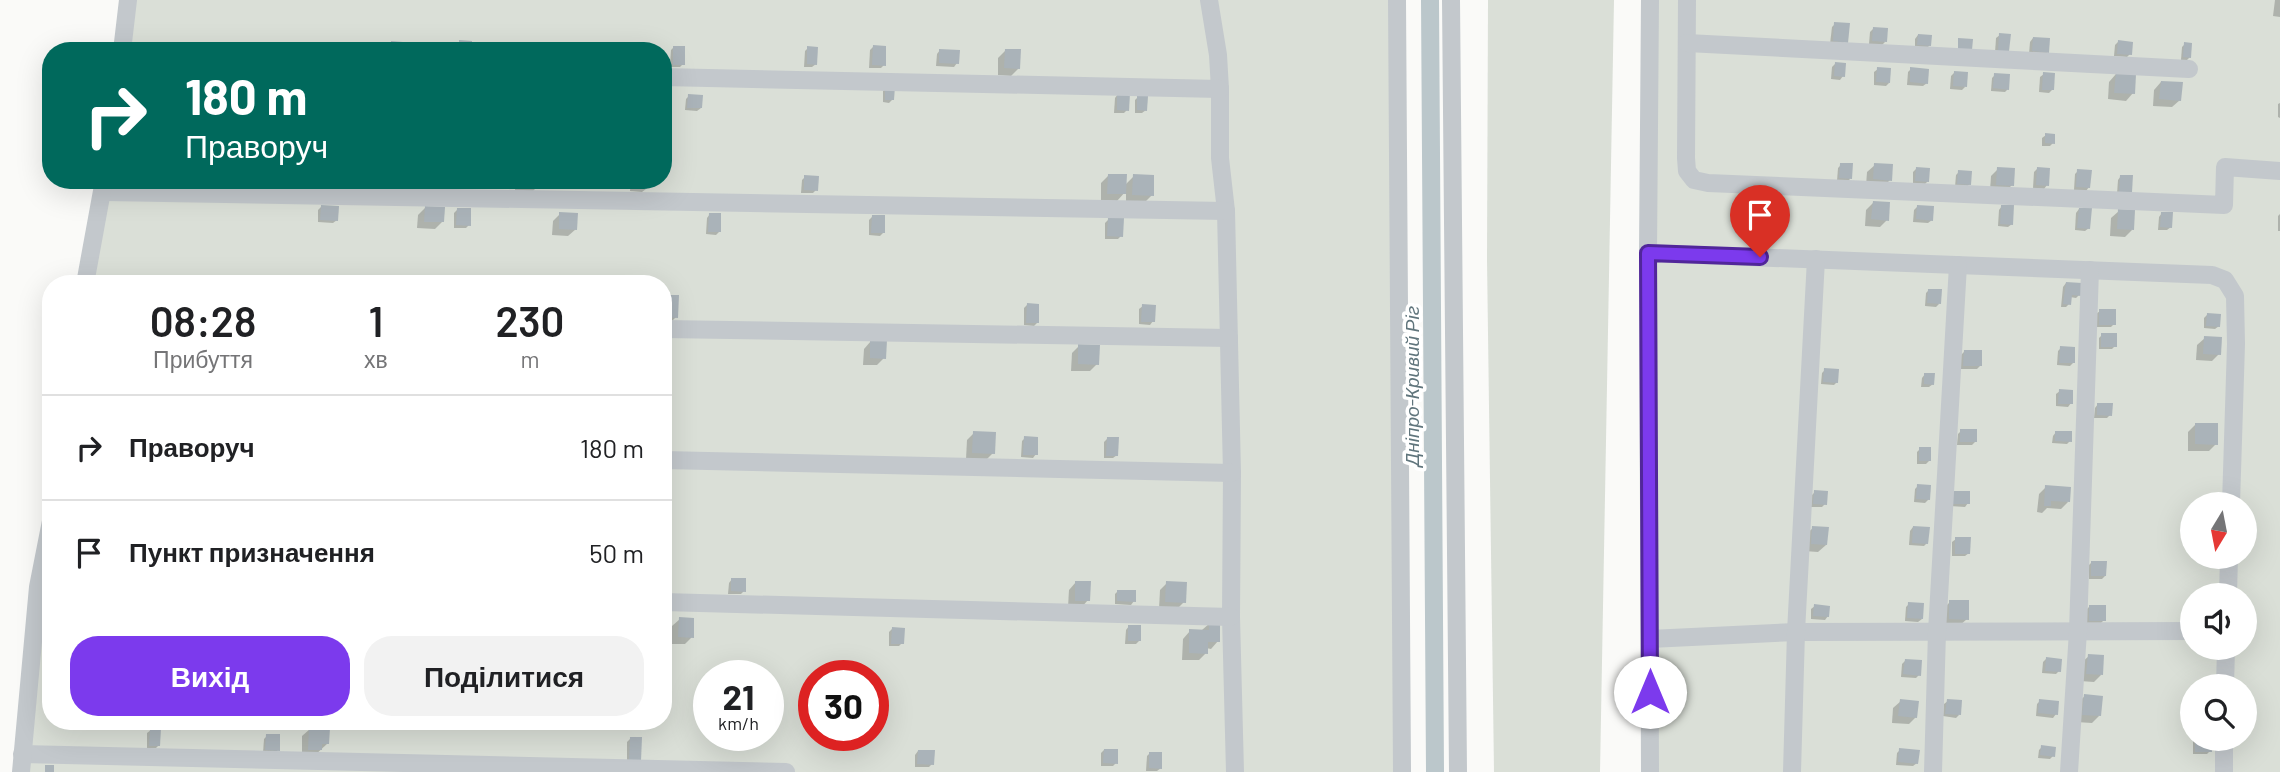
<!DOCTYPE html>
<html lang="uk">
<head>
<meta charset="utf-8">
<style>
  :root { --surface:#fff; --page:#f2f2f2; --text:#202124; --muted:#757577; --line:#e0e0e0; --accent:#7c3aed }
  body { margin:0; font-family:Barlow,sans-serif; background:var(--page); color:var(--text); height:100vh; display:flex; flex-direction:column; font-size:26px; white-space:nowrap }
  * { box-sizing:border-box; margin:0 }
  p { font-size:23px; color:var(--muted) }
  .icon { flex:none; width:38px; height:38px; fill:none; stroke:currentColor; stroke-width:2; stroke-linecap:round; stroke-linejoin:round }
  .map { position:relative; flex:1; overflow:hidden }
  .details { position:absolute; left:42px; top:275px; width:630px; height:455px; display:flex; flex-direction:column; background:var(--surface); border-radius:28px; box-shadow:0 7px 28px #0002 }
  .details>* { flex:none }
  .banner { position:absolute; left:42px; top:42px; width:630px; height:147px; border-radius:28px; box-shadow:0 7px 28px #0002; background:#00695c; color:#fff; overflow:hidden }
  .needle { width:46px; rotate:190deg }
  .controls { position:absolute; left:2180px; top:492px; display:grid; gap:14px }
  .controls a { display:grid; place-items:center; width:77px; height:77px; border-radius:50%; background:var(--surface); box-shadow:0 7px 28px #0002; font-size:35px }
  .speed { position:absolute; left:693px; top:660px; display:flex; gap:14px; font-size:35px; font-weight:700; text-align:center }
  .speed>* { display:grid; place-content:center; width:91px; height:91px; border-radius:50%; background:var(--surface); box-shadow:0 7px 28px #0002; line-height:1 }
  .speed small { font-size:18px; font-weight:400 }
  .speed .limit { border:10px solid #d22; background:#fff; color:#111 }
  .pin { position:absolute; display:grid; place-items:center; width:60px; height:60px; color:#fff; margin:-72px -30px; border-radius:50% 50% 50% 0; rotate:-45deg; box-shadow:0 0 7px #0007 }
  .pin .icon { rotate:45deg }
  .me { position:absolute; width:77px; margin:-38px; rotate:0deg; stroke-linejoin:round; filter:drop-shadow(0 0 5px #0008) }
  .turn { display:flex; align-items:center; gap:24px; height:147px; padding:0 28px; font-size:32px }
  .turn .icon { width:91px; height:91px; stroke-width:2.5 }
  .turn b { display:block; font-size:49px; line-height:60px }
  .eta { display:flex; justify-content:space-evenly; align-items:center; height:119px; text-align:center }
  .eta b { font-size:42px; font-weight:600; line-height:49px }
  .action { display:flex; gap:14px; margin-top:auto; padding:14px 28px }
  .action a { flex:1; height:80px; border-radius:28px; background:var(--accent); color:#fff; font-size:28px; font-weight:600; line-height:80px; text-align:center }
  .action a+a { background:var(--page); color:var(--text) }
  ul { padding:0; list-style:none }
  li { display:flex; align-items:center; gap:21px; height:105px; padding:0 28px; border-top:2px solid var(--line) }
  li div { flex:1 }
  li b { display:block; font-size:26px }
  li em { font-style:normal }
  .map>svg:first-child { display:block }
  .green { fill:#dadfd7; fill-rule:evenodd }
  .shadow { fill:#0003 }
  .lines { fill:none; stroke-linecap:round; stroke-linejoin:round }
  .canal { stroke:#bbc7cb; stroke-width:18 }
  .building { fill:#aab3b9 }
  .minor { stroke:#c3c8cc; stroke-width:18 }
  .route-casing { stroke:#51269a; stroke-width:18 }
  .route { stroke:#7c3aed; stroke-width:12 }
  .labels { text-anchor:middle; stroke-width:7; stroke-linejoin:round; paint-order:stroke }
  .water-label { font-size:19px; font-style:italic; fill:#60757c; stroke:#fff }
</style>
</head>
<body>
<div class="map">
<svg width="2280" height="772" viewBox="0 0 2280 772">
  <rect width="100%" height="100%" fill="#fafaf8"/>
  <!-- green -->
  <g class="green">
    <path d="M128 0H1397L1402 772H21L51 522V721H663V284L85 283 104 180H663V51H122ZM709 676H768V735H709ZM814 676H873V735H814Z"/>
    <path d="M1488 0H1614L1600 772H1494L1487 260Z"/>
    <path d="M1650 0H2280V772H1650ZM2193 504H2245V556H2193ZM2193 595H2245V648H2193ZM2193 686H2245V738H2193Z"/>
  </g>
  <!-- shadow -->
  <g class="shadow">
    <path d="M2275 0H2280V17L2273 16Z"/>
    <path d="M1835 24 1848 25 1843 45 1830 44 1832 27Z"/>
    <path d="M1873 29 1885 42 1882 45 1869 44 1870 32Z"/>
    <path d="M1918 35 1930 45 1927 48 1915 47V39Z"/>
    <path d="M2000 35 2004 54 1995 53 1996 38Z"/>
    <path d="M2033 38 2048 52 2044 55 2029 54 2030 42Z"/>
    <path d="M2118 42 2130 54 2127 57 2114 56 2115 45Z"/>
    <path d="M2185 44 2190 57 2187 60H2181L2182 47Z"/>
    <path d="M674 47 683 64 680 67H670L671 50Z"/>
    <path d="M873 47 884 65 881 68H869L870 50Z"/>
    <path d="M808 48 816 64 812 67H804L805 51Z"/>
    <path d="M940 50 957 63 954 67 936 66 937 54Z"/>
    <path d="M1005 51 1019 68 1011 76 998 75V58Z"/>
    <path d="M1835 64 1843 76 1840 80 1831 79 1832 67Z"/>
    <path d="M1878 69 1889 83 1886 86 1874 85V72Z"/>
    <path d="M1911 69 1927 83 1923 86 1907 85 1908 72Z"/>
    <path d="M1954 73 1965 87 1962 90 1950 89 1951 76Z"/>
    <path d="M2044 74 2052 90 2049 93 2039 92 2040 77Z"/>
    <path d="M2116 74 2133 93 2126 101 2108 99 2109 82Z"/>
    <path d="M1995 75 2008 89 2005 92 1991 91 1992 78Z"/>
    <path d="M2161 82 2180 100 2172 107 2153 106 2154 90Z"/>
    <path d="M886 88 893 99 889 103 883 102V91Z"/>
    <path d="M1118 94 1127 110 1124 113H1114L1115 98Z"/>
    <path d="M689 96 701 108 697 111 685 110 686 99Z"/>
    <path d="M1138 97 1146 110 1142 113H1135V100Z"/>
    <path d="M2280 103V118L2278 117V104Z"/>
    <path d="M2046 135 2053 143 2050 146H2042V138Z"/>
    <path d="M1841 165 1850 179 1847 182 1837 181 1838 168Z"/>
    <path d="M1875 165 1890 180 1883 187 1866 186 1867 172Z"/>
    <path d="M1916 169 1928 181 1925 184 1913 183V172Z"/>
    <path d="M1998 169 2012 185 2005 192 1990 191 1991 176Z"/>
    <path d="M2037 169 2047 185 2044 189 2033 188 2034 172Z"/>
    <path d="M2078 171 2089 187 2086 191 2074 190 2075 174Z"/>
    <path d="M1959 172 1970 184 1966 187H1955L1956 175Z"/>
    <path d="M1108 176 1124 186 1134 176 1152 195 1145 202H1126V191L1117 201 1101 200V183Z"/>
    <path d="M2121 176 2130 192 2127 195 2117 194 2118 180Z"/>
    <path d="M805 177 816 190 813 193H801L802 180Z"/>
    <path d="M361 180H378V186L374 190 360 189Z"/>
    <path d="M515 180H539V185L532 192 515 191Z"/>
    <path d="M631 180H646V189L642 192 630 191Z"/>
    <path d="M1873 203 1887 220 1880 227 1865 226 1866 210Z"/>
    <path d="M322 206 337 220 333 223 318 222V210Z"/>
    <path d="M2002 206 2012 224 2008 227 1998 226 1999 210Z"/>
    <path d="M1917 207 1932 220 1928 223 1913 222 1914 210Z"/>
    <path d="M425 208 442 222 435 229 417 228 418 215Z"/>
    <path d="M2079 209 2089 228 2085 231 2075 230 2076 213Z"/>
    <path d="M457 210 469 225 466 228H454V213Z"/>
    <path d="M2119 211 2132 230 2125 237 2110 236 2111 218Z"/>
    <path d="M2162 213 2171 227 2167 230H2158L2159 217Z"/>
    <path d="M560 214 576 229 568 236 552 235 553 221Z"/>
    <path d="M710 214 719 232 716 235 706 234 707 218Z"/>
    <path d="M2280 214V231H2278V216Z"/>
    <path d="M873 216 883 233 880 236 869 235V220Z"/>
    <path d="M1109 219 1121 236 1118 239H1105V223Z"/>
    <path d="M2066 283 2079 295 2076 298 2070 297 2069 304 2066 307H2061L2063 287Z"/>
    <path d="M1929 290 1939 304 1936 307 1925 306 1926 293Z"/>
    <path d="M663 297 676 317 669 324H663Z"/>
    <path d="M1027 305 1037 323 1034 326 1024 325V308Z"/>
    <path d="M1143 306 1153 321 1150 325 1139 324V309Z"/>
    <path d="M2100 311 2114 324 2111 327H2096V314Z"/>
    <path d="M2207 315 2219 326 2215 329 2204 328V318Z"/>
    <path d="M2102 335 2115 346 2112 349H2099V338Z"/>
    <path d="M2205 338 2219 354 2212 361 2196 360 2197 345Z"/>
    <path d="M871 341 884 358 877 365H863L864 349Z"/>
    <path d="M1079 346 1097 364 1090 371H1071L1072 353Z"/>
    <path d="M2061 348 2073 363 2070 366 2057 365 2058 351Z"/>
    <path d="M1964 352 1980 366 1977 369H1961V355Z"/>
    <path d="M1825 370 1837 382 1834 385 1821 384 1822 373Z"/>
    <path d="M1925 374 1933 384 1929 387H1921L1922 378Z"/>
    <path d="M2060 391 2071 403 2068 407 2056 406V394Z"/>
    <path d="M2098 404 2110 415 2107 418H2094L2095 408Z"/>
    <path d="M2196 424 2216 444 2209 451H2188V432Z"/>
    <path d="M1961 431 1975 442 1972 445H1957L1958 434Z"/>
    <path d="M2056 432 2070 441 2067 444 2052 443 2053 436Z"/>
    <path d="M974 433 993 453 986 460 966 459 967 440Z"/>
    <path d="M1025 438 1036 454 1033 458 1021 457 1022 441Z"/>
    <path d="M1107 439 1117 455 1113 458H1104V442Z"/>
    <path d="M1920 449 1929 461 1926 464H1917V452Z"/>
    <path d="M1918 486 1929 499 1925 503 1914 502 1915 489Z"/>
    <path d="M2046 487 2068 502 2061 509 2047 508 2042 513 2037 512 2039 494Z"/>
    <path d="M1815 492 1825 504 1822 507H1811L1812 495Z"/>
    <path d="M1950 496 1968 503 1965 507 1950 506Z"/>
    <path d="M1913 527 1927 543 1924 546 1909 545 1910 531Z"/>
    <path d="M1813 528 1826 545 1818 552 1804 551 1805 535Z"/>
    <path d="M1956 539 1969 553 1965 556H1952V542Z"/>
    <path d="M2092 562 2105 576 2102 579H2089V565Z"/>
    <path d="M732 579 744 591 741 594H728L729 583Z"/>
    <path d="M1076 582 1088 600 1081 608 1068 607 1069 590Z"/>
    <path d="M1167 583 1184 602 1177 609H1159L1160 590Z"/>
    <path d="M1118 591 1134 601 1131 605 1115 604V594Z"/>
    <path d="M1950 602 1967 619 1959 626H1943V609Z"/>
    <path d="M1909 604 1922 619 1918 622 1905 621 1906 607Z"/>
    <path d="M1815 606 1828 616 1825 620 1811 619V609Z"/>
    <path d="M2090 606 2104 620 2101 623H2086V610Z"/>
    <path d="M680 619 692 637 685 644H672V626Z"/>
    <path d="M1210 623 1218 641 1211 649 1206 648V653L1199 660H1182L1183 639 1190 631 1202 630Z"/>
    <path d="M1129 626 1139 641 1136 644H1125L1126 630Z"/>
    <path d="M892 629 902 643 899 646H889V632Z"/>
    <path d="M2089 656 2101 675 2094 682 2080 681 2081 663Z"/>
    <path d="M2046 659 2059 671 2056 674 2042 673 2043 662Z"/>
    <path d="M1905 661 1919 675 1916 678 1901 677 1902 664Z"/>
    <path d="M2085 696 2099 716 2092 723 2076 722 2077 703Z"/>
    <path d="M1901 701 1916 717 1909 724 1892 723 1893 708Z"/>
    <path d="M1948 701 1959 715 1956 718 1943 716 1944 704Z"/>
    <path d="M2040 701 2056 714 2053 718 2036 716 2037 704Z"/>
    <path d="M310 729 328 743 313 757 302 756V736Z"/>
    <path d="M151 730 159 745 156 748H147V733Z"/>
    <path d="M267 736 278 750 275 753H263L264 739Z"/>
    <path d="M2196 738 2210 751 2207 754H2193V741Z"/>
    <path d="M630 739 637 763H627V742Z"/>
    <path d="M2042 747 2053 756 2050 759 2038 758 2039 750Z"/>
    <path d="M1104 750 1116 763 1113 766H1101V753Z"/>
    <path d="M1900 750 1917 763 1913 766 1896 765 1897 753Z"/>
    <path d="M918 751 932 764 929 767H915V755Z"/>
    <path d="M1150 753 1161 768 1157 771H1146L1147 756Z"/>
  </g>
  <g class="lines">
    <!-- canal -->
    <path class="canal" d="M1430 0 1435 772"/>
  </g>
  <!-- building -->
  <g class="building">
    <path d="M1834 22 1850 23 1848 43 1833 41Z"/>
    <path d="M1873 27 1888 28 1887 42 1872 41Z"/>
    <path d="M1999 33 2011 34 2009 51H1998Z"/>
    <path d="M1918 34 1932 35 1931 46 1917 45Z"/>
    <path d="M2033 37 2050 38 2049 53 2032 51Z"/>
    <path d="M1958 38 1973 39 1972 50 1958 49Z"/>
    <path d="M459 40 472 41V51H459Z"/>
    <path d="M2118 40 2133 42 2132 55 2117 54Z"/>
    <path d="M391 41 403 42V51H391Z"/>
    <path d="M2184 42 2192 43 2191 58 2183 57Z"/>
    <rect x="526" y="44" width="12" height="7"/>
    <path d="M873 45 886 46V66L872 65Z"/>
    <rect x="673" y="46" width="12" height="19"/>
    <path d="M807 46 818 47 817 65 807 64Z"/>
    <path d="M939 49 960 50 959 64 939 63Z"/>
    <path d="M1005 49H1021L1020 69 1004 68Z"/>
    <path d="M1835 62 1846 63 1845 77 1834 76Z"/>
    <path d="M1877 67 1891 68 1890 83 1876 82Z"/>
    <path d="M1910 67 1929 69 1928 84 1910 82Z"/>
    <path d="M1954 71 1968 72 1967 87 1953 86Z"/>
    <path d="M2043 72 2055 73 2054 90H2042Z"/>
    <path d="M2116 72 2136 74 2135 94 2114 93Z"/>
    <path d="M1994 73 2010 74 2009 90 1993 88Z"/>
    <path d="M2161 81 2183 82 2181 101 2159 99Z"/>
    <path d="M885 86H895L894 100H885Z"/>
    <path d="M1117 93H1130L1129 111 1117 110Z"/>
    <path d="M688 94 703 95 702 108H687Z"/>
    <path d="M1137 95 1148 96 1147 111 1137 110Z"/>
    <path d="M2045 133 2055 134V144L2045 143Z"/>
    <path d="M1840 163H1853L1852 179 1839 178Z"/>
    <path d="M1874 163 1893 164 1892 181 1873 179Z"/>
    <path d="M1916 167 1930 168 1929 182 1915 181Z"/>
    <path d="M1997 167 2015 168 2014 186 1996 185Z"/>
    <path d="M2037 167 2050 168 2049 186 2036 185Z"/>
    <path d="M2077 169 2092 170 2090 188 2076 187Z"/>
    <path d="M1958 170 1972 171 1971 185 1957 184Z"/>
    <path d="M1108 174H1127L1126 194H1107Z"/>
    <path d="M1133 174 1154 175V196L1132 195Z"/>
    <path d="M804 175 819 176 818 191 804 190Z"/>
    <path d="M2120 175H2133L2132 192H2119Z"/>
    <path d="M363 180H380L379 187 363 186Z"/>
    <path d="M522 180H541V186L522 185Z"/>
    <path d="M633 180H648L647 189H633Z"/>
    <path d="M1873 201 1890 202 1889 221 1871 219Z"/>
    <path d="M321 205 339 206 338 221 320 220Z"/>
    <path d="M1917 205 1934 206 1933 221 1916 219Z"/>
    <path d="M2001 205H2014L2013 225 2000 224Z"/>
    <path d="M425 206 445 207 444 222H424Z"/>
    <path d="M457 208H471V226L456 225Z"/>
    <path d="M2079 208H2092L2090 229 2077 228Z"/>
    <path d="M2118 209 2135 210 2134 230 2117 229Z"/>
    <path d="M559 212 578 213 577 230 559 229Z"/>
    <path d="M2161 212H2173L2172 228 2160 227Z"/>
    <path d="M709 213H721V232H708Z"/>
    <path d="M872 215H885V233H871Z"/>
    <path d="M1108 218H1124L1123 237 1107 236Z"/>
    <path d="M2066 282 2082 283 2081 296 2072 295 2071 305 2063 304Z"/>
    <path d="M1928 289H1942L1941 304 1927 303Z"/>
    <path d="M663 295H679L678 318 663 317Z"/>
    <path d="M1027 303 1039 304V323H1026Z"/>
    <path d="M1142 304 1156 305 1155 322H1141Z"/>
    <rect x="2099" y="309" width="17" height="16"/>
    <path d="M2207 313 2221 314 2220 327 2206 326Z"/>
    <rect x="2101" y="333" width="16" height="14"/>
    <path d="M2204 336 2222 337 2221 355 2203 354Z"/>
    <path d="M870 340H887L886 359 870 358Z"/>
    <path d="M1078 344 1100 345 1099 365 1078 364Z"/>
    <path d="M2060 346 2075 347V363H2059Z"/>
    <path d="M1964 350H1982V366H1963Z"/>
    <path d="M1824 368 1839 369 1838 383 1823 382Z"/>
    <path d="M1924 373H1935L1934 385 1924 384Z"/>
    <path d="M2059 389 2073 390V404H2058Z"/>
    <path d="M2097 403H2113L2112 416 2097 415Z"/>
    <path d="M2195 423H2218V445L2195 444Z"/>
    <rect x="1960" y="429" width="17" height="13"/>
    <path d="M973 431 996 432 995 454 972 453Z"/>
    <path d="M2055 431H2072V442L2055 441Z"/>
    <path d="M1024 436 1038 437V455H1023Z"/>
    <path d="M1107 437H1119L1118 456H1106Z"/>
    <rect x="1919" y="447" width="12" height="14"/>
    <path d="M1917 484 1931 485 1930 500 1916 499Z"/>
    <path d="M2045 485 2071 487 2070 502 2051 501V506H2044Z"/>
    <path d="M1814 490 1828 491 1827 505 1813 504Z"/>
    <rect x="1952" y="491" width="18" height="13"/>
    <path d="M1812 526 1829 527 1827 545 1811 544Z"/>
    <path d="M1913 526 1930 527 1928 544 1912 543Z"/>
    <path d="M1955 537H1971L1970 554H1955Z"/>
    <path d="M2091 561H2107L2106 576H2091Z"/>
    <path d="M731 578H746V592L731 591Z"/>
    <path d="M1075 581H1091L1090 601H1075Z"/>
    <path d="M1166 581 1187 582 1186 603 1165 602Z"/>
    <path d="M1117 590H1136V602L1117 601Z"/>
    <path d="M1949 600H1969V620L1949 619Z"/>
    <path d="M1908 602 1924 603 1923 619 1907 618Z"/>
    <path d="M1814 604 1830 606 1829 617 1813 616Z"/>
    <rect x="2089" y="605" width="17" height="16"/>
    <path d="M679 617 694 618V638L678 637Z"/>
    <path d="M1209 621 1220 622V642H1208V654L1189 653V629L1209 630Z"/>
    <rect x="1128" y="625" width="13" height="16"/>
    <path d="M892 627 905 628 904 644H891Z"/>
    <path d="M2088 654 2104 655 2103 675 2086 674Z"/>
    <path d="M2046 657 2062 659 2061 672 2045 671Z"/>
    <path d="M1905 659 1922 660 1921 676 1903 674Z"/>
    <path d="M2084 694 2103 696 2101 716 2082 715Z"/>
    <path d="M1900 699 1919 701 1917 718 1898 716Z"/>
    <path d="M1947 699 1962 700 1961 715 1945 714Z"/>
    <path d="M2039 699 2059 701 2058 715 2038 713Z"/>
    <path d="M309 727 330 728 329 744H322V750H308Z"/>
    <path d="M150 728H161L160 746H149Z"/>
    <path d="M266 734H280V751L265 750Z"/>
    <path d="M630 737H642L641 761 629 760Z"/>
    <rect x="2195" y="738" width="17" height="14"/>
    <path d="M2041 745 2056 747 2055 757 2040 755Z"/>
    <path d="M1899 748 1920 750 1918 764 1898 762Z"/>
    <path d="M1104 749H1118V764L1103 763Z"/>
    <path d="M918 750H935L934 765 917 764Z"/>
    <path d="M1149 752H1162V769L1149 768Z"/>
    <rect x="45" y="765" width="9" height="7"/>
  </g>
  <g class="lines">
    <!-- minor -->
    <g class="minor">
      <path d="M1209 0 1218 55 1220 89V158L1226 211 1232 473 1231 617 1235 772"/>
      <path d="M1397 0 1402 772"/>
      <path d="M1451 0 1458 772"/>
      <path d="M1650 0 1648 253 1650 772"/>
      <path d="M1687 0 1686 158 1687 171 1694 180 1708 183 2224 205 2225 167 2280 171"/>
      <path d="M1687 43 2189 69"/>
      <path d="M122 51 128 0"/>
      <path d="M663 77 1220 89"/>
      <path d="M103 192 1226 211"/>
      <path d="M1648 253 2212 275 2225 280 2235 296 2236 344 2231 504"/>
      <path d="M85 284 104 180"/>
      <path d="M663 329 1229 338"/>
      <path d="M663 460 1232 473"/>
      <path d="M2228 595 2229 556"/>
      <path d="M663 602 1231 617"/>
      <path d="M1650 639 1796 632 2193 631"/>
      <path d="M2225 686 2226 648"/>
      <path d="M22 754 786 772"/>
      <path d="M21 772 38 587 51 521"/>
      <path d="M1792 772 1796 632 1816 259"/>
      <path d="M1933 772 1937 632 1958 265"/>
      <path d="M2069 772 2078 631 2090 270"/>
      <path d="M2224 772V738"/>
    </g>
  </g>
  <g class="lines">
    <defs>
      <path id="route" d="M1650 692 1648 253 1760 257"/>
    </defs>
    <!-- route casing -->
    <use href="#route" class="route-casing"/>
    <!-- route -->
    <use href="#route" class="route"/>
  </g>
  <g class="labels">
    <!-- water labels -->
    <g class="water-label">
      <text transform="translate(1412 386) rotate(-90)" y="7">Дніпро-Кривий Ріг</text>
    </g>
  </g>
</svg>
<div class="controls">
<a><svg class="needle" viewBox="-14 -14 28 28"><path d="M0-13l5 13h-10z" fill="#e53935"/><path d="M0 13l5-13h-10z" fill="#757577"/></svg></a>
<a><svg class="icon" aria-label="sound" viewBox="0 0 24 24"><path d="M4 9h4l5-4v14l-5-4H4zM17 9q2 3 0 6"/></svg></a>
<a><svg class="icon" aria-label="search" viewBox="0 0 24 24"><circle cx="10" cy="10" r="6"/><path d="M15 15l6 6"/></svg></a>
</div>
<div class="speed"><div>21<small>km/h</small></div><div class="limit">30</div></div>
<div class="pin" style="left:1760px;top:257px;background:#d93025"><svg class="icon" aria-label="arrive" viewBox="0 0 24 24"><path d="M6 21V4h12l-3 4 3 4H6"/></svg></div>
<svg class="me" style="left:1650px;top:692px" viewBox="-20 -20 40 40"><circle r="19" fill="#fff"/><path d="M0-13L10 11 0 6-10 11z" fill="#7c3aed"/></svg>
<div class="banner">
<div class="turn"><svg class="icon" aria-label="right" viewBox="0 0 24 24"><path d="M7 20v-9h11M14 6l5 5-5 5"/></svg><div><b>180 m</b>Праворуч</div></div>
</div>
<section class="details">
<div class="eta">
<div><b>08:28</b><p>Прибуття</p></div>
<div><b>1</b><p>хв</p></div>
<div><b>230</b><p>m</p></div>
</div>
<ul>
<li><svg class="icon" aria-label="right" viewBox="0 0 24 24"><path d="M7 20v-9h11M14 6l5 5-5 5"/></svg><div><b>Праворуч</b></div><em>180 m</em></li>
<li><svg class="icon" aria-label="arrive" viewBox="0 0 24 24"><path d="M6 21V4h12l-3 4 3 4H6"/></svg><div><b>Пункт призначення</b></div><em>50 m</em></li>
</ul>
<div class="action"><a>Вихід</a><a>Поділитися</a></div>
</section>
</div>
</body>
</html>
